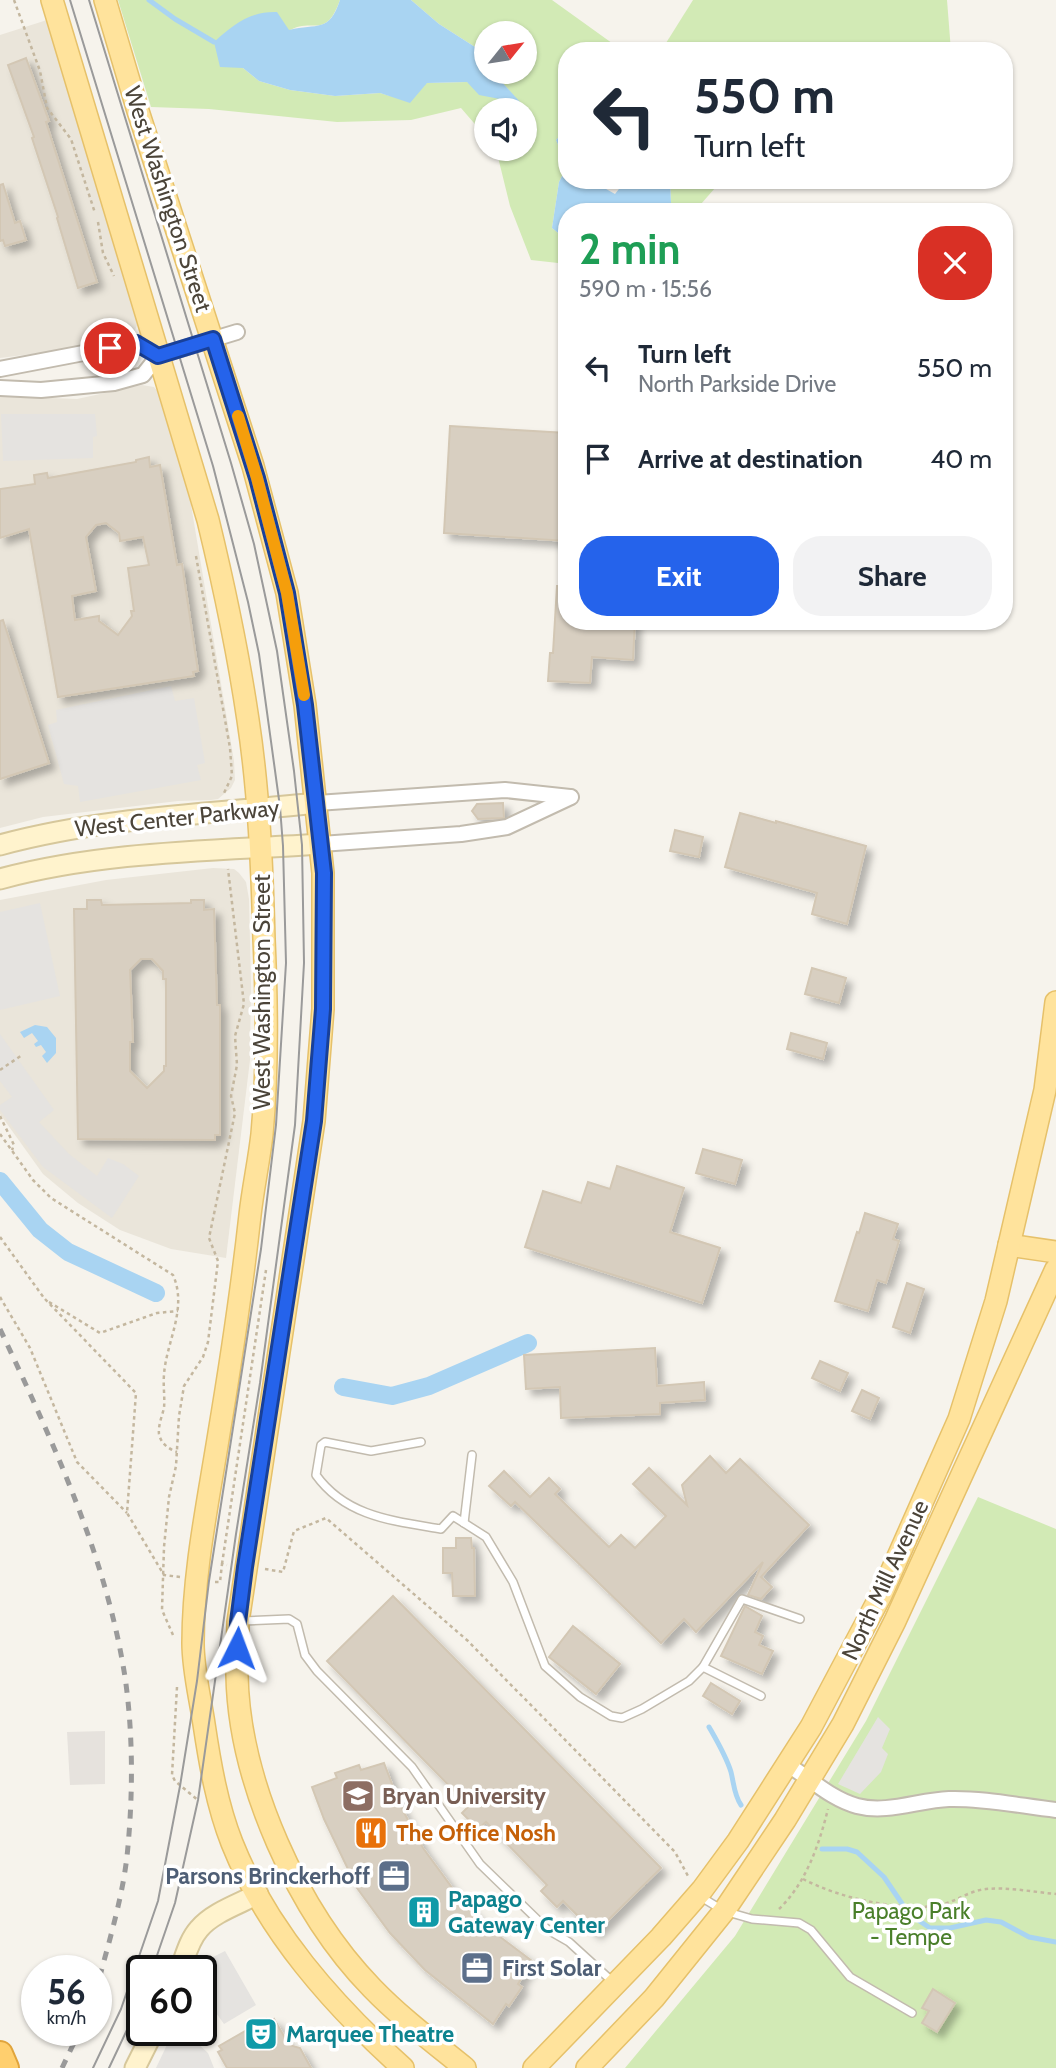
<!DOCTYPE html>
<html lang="en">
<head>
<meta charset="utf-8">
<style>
  :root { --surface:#fff; --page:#f2f2f3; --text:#1f2937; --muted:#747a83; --accent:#2563eb }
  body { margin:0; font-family:Cabin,sans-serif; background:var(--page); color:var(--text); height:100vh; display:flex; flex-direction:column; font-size:26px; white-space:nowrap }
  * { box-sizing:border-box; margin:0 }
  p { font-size:23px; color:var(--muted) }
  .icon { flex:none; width:38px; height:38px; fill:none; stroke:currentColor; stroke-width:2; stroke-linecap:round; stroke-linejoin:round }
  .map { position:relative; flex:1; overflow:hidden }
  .details { position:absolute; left:558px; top:203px; width:455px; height:427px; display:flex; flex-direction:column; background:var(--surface); border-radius:28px; box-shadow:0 2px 5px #0004 }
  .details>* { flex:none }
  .top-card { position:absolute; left:558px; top:42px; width:455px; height:147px; border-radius:28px; box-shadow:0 2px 5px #0004; background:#fff; color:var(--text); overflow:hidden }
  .needle { width:46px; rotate:60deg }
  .buttons { position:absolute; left:474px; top:21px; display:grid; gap:14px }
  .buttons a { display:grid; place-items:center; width:63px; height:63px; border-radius:50%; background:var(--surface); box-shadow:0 2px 5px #0004; font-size:35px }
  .speed { position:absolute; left:21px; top:1955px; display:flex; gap:14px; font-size:35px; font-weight:700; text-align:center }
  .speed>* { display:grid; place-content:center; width:91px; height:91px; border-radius:50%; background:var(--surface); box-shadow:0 2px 5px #0004; line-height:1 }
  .speed small { font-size:18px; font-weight:400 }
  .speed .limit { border:4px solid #111; border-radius:10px; background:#fff; color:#111 }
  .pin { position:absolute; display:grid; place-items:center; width:60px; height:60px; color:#fff; margin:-30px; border:4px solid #fff; border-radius:50%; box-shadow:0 2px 7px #0007 }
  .me { position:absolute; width:77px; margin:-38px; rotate:3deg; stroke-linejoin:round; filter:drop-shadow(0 0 5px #0008) }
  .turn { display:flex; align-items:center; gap:24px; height:147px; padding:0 21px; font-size:32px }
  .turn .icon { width:91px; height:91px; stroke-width:2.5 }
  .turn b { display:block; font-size:49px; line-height:60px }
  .round { display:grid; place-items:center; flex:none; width:74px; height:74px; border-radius:28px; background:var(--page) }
  .summary { display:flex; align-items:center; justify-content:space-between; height:119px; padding:0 21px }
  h1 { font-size:42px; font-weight:800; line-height:52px; color:#1e9e55 }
  .cta { display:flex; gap:14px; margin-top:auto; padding:14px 21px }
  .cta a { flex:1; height:80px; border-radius:28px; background:var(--accent); color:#fff; font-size:28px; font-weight:800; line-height:80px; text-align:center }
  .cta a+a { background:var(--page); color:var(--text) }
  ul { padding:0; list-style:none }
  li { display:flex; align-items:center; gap:21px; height:91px; padding:0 21px }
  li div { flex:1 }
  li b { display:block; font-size:26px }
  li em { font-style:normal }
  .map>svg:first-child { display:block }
  .residential { fill:#eae5da }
  .industrial { fill:#e6e2dd }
  .green { fill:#d2eab5 }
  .parking { fill:#e5e3e0 }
  .water { fill:#a9d4f2 }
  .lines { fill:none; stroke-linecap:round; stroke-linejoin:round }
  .stream { stroke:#a9d4f2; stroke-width:5 }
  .canal { stroke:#a9d4f2; stroke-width:18 }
  .building { fill:#d8cfc1; stroke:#d3c7b4; stroke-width:2; fill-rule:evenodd; filter:url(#shadow) }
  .lane-casing { stroke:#c2bbae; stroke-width:10 }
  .street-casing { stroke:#c2bbae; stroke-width:18 }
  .secondary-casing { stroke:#d6c79b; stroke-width:23 }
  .primary-casing { stroke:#e6c16a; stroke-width:24 }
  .highway-casing { stroke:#e0a43c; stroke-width:28 }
  .path { stroke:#c4b79f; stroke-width:2.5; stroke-dasharray:3.5 3.5; stroke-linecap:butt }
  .lane { stroke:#fff; stroke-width:7 }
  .street { stroke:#fff; stroke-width:14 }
  .secondary { stroke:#fff3cd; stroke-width:19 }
  .primary { stroke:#ffe39c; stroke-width:21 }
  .highway { stroke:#ffcf6e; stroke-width:24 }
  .tram { stroke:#9a9a9a; stroke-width:2 }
  .rail { stroke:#9a9a9a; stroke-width:5; stroke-dasharray:9 9; stroke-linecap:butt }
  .route-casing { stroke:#184099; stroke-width:18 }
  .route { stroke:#2563eb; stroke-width:12 }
  .slow { stroke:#f59e0b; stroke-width:12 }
  .labels { text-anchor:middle; stroke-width:7; stroke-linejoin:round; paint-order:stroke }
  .street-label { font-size:23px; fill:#4b4439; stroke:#fff }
  .education-label { font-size:23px; font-weight:bold; fill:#785e54; stroke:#fff; text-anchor:start }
  .food-label { font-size:23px; font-weight:bold; fill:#c56008; stroke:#fff; text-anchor:start }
  .service-label { font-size:23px; font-weight:bold; fill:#4e5e75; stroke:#fff; text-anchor:end }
  .culture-label { font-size:23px; font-weight:bold; fill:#0d838f; stroke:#fff; text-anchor:start }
  .park-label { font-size:23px; fill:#4a7f2a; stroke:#fff }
</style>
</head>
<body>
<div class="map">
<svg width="1056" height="2068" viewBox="0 0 1056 2068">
  <defs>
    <filter id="shadow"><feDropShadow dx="6" dy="6" stdDeviation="3.5" flood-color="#0004"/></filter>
  </defs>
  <rect width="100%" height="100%" fill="#f6f3ec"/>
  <!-- residential -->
  <g class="residential">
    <path d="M47 20 138 323 132 337 79 348 0 358V35Z"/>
    <path d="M142 385 154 387 159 393 188 487 234 761 235 780 231 788 218 799 211 800 178 801 43 817 0 828V396L77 399Z"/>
    <path d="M213 868 234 869 239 873 246 882 249 899 251 985 250 1060 226 1258 171 1249 120 1230 78 1203 43 1174 0 1114V900L106 880Z"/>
  </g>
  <!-- industrial -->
  <path class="industrial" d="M105 1731V1784L70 1785 67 1732Z"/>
  <!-- green -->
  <g class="green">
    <path d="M118 0H340C325 42 312 15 287 32 271 42 257 56 243 68L259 81 290 90 335 96 380 93 390 96 427 83 467 82 520 103 499 79 496 72H525V33H486V54L439 24 411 0H552L623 51H567V128L556 140 567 166 559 182 552 228 567 240V264L531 260 510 206 496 149H525V110H486V137L461 108 411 120 337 122 209 109 151 107Z"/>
    <path d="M693 0H947L951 51H661Z"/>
    <path d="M670 180H722L694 212H657L671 203Z"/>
    <path d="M978 1497 1056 1529V2068H625L735 1936 866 1721Z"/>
  </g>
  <!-- parking -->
  <g class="parking">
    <path d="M1 414H95L97 436 93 437V458L3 461Z"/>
    <path d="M171 686 175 701 194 698 205 763 197 765 201 780 80 802 78 786 64 784 48 725 57 722 56 710Z"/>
    <path d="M40 903 60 996 0 1010V912Z"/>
    <path d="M0 1034 54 1110 39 1122 69 1154 97 1176 108 1158 123 1164 139 1176 112 1218 43 1167 0 1110V1105L12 1097 0 1081Z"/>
    <path d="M878 1717 890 1729 882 1748 888 1754 881 1772 860 1794 838 1784Z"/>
    <path d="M225 1951 256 2005 224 2024 214 2010 201 2018 200 1970 203 1962Z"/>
    <path d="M174 2030H194L196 2042 208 2053 214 2068H156Z"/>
  </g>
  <!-- water -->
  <g class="water">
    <path d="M340 0H411L439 24 486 54V72H496L499 79 521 103 479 95 467 82 427 83 410 103 380 93 335 96 290 90 259 81 243 68 220 67 214 42C233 25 250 11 277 12L289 30C318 23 329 33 340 0Z"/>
    <path d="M567 128V180H600L599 185 615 194 626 180H670L671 203 657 212H567V240L552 228 559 182 567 166 556 140Z"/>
    <path d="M35 1025 47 1027 56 1038V1053L47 1063 42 1056 46 1052 41 1045 36 1047 34 1044 38 1041 32 1033 24 1038 20 1032Z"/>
  </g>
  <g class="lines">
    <!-- stream -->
    <g class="stream">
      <path d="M149 0 175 19 214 42"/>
      <path d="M709 1727C717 1741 726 1756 731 1772 734 1784 734 1795 741 1805"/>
      <path d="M822 1849H847L857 1852 884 1877 909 1914 930 1928H950L986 1920 1001 1922 1029 1937 1056 1942"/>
    </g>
    <!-- canal -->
    <g class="canal">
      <path d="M0 1181 40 1230 68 1252 156 1293"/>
      <path d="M343 1387 392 1396 429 1386 528 1343"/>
    </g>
  </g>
  <!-- building -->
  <g class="building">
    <path d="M26 58 49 121 46 122 97 282 78 288 57 218 58 217 32 138 34 137 8 65Z"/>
    <path d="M3 184 15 223 20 221 26 240 5 246 3 240 0 241V185Z"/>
    <path d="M450 426 567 433V541L444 533Z"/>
    <path d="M149 457 150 467 160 465 177 565 182 564 198 671 193 672 194 676 58 697 29 529 0 538V489L35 484 34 475 47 473 48 478 136 462V460ZM106 523 119 533 120 541 143 537 149 565 128 568 134 611H131L132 616 118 635 99 621V616L75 620 72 596 96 591 86 537 96 525Z"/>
    <path d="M557 586H567V621H635L633 660 592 657 590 683 548 681 550 653H553Z"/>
    <path d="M3 620 49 763 0 779V621Z"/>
    <path d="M503 803 504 818 478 819 472 811 477 804Z"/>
    <path d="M740 813 776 823V821L866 846 847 924 812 914 817 893 725 867Z"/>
    <path d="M675 830 703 837 699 857 670 851Z"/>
    <path d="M87 900H101L102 905 191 903V900H204V910L214 909 217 1005H220V1135H215V1140L78 1139 74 909H87ZM141 959H152L163 971V979H166V1066H164V1071L147 1088 130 1071V1042H133L130 970Z"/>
    <path d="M812 968 846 978 839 1003 805 994Z"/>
    <path d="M791 1033 827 1043 823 1059 787 1049Z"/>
    <path d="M703 1149 742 1160 735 1184 696 1173Z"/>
    <path d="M617 1166 684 1188 670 1232 720 1248 702 1303 525 1247 543 1191 581 1203 588 1182 610 1189Z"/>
    <path d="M865 1213 898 1224 893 1239 899 1241 886 1283 877 1280 868 1311 835 1301 857 1232 859 1233Z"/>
    <path d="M907 1283 924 1289 910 1333 893 1327Z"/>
    <path d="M655 1348 657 1386 704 1382 705 1400 660 1403V1414L561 1418 560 1387 526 1389 524 1355Z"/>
    <path d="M820 1361 848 1373 840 1391 812 1378Z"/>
    <path d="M862 1390 879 1398 870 1419 852 1411Z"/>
    <path d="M710 1456 726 1473 740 1459 809 1525 761 1577 772 1587 761 1599 748 1595 763 1562 696 1632 684 1619 661 1643 515 1502 511 1506 489 1486 504 1471 530 1497 549 1478 560 1489 555 1494 609 1547 621 1535 635 1548 666 1516 633 1484 649 1468 687 1505 682 1485Z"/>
    <path d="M456 1538H471L472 1548H474L475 1596H453L452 1573H443V1548H456Z"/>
    <path d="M393 1596 661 1868 595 1933 563 1901 557 1907 541 1891 547 1885 486 1822 478 1829 462 1813 469 1806 327 1661Z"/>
    <path d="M745 1606 762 1616 755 1632 763 1636 759 1645 773 1651 762 1674 721 1656Z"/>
    <path d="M573 1626 620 1664 596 1694 549 1657Z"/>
    <path d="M711 1683 740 1701 732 1714 703 1696Z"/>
    <path d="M384 1763 400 1805 423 1848 456 1893 491 1930 532 1961 518 1984 522 1987 509 2006 506 2004 493 2024 425 1970 390 1933 357 1888 324 1819 312 1787 337 1778 335 1773 359 1765 361 1770Z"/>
    <path d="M933 1989 955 2003 937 2032 922 2023 929 2011 922 2008Z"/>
    <path d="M266 2019 268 2023 274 2019 289 2045 300 2048 311 2068H227L218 2052 222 2050 219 2046Z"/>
  </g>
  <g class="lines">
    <defs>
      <g id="lane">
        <path d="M421 1442 371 1451 325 1442 321 1445 316 1475C346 1517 394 1521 441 1529L453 1516 486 1537 513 1582 545 1666 580 1697 611 1716 622 1718 642 1709 689 1681 703 1667 761 1696"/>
        <path d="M464 1523 472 1455"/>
        <path d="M242 1621 289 1619 297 1624 305 1655 317 1671 412 1767 480 1864 548 1930 569 1942 614 1983"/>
        <path d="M703 1667 742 1599 800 1619"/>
        <path d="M701 1897 724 1911 752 1919 799 1923 811 1930 850 1977 912 2013"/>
      </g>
      <g id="street">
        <path d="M0 369 136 343 158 356"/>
        <path d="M0 388 41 390 114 383 143 375 158 356 237 332"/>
        <path d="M317 803 505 790 570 797"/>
        <path d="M321 844 461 834 507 827 571 797"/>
        <path d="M788 1765C811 1779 831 1799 857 1806 887 1814 919 1800 949 1799 984 1798 1021 1806 1056 1810"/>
      </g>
      <g id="secondary">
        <path d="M0 845C103 817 211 814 317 803"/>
        <path d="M0 879C103 851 215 851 321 844"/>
        <path d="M180 1970C185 1957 189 1940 199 1929 212 1913 239 1904 258 1894"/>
        <path d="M135 2068 154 2030"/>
      </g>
      <g id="primary">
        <path d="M52 0 208 520C224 586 238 652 248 720 259 792 262 866 264 939 267 1004 268 1070 262 1134 259 1161 253 1188 250 1215 242 1288 231 1361 219 1433 208 1502 193 1573 193 1643 193 1670 200 1697 204 1724 210 1764 217 1805 232 1843 267 1931 333 2005 403 2068"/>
        <path d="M105 0 138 111 253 466 287 593 305 705 323 873V1009L314 1121 238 1622C238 1639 236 1657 237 1675 239 1782 298 1912 372 1988 401 2018 433 2042 465 2068"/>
        <path d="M1009 1245 1056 1252"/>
        <path d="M534 2068 661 1937 702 1890 738 1841 811 1727 881 1595 959 1419 996 1301 1045 1090 1056 1002"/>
        <path d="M587 2068 654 1998 724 1911 785 1820 843 1724 895 1621 1056 1269"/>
      </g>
      <path id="highway" d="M0 2054 6 2068"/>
    </defs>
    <!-- lane casing -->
    <use href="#lane" class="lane-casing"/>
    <!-- street casing -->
    <use href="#street" class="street-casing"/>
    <!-- secondary casing -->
    <use href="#secondary" class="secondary-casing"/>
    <!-- primary casing -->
    <use href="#primary" class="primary-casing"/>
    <!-- highway casing -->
    <use href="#highway" class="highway-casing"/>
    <!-- path -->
    <g class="path">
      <path d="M14 0 40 71 47 108 71 139 95 213"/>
      <path d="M98 222 103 253 114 276"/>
      <path d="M196 556 230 748 232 776 224 793"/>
      <path d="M0 1070 22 1055"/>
      <path d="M0 1116 14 1145 12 1150"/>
      <path d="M0 1134 33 1180 51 1198 173 1275C188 1309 166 1342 164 1375 163 1386 165 1397 164 1408 162 1416 158 1426 159 1434 161 1444 169 1449 177 1452"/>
      <path d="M0 1237 44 1298"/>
      <path d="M0 1297 30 1348 77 1462 127 1513"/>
      <path d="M45 1299 136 1393 127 1513 164 1575 180 1577"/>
      <path d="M49 1302 100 1333 157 1313 178 1311"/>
      <path d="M222 1564 266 1270"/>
      <path d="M265 1569 283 1572 294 1531 326 1518 468 1641 675 1852 688 1876"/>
      <path d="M215 1582H220L222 1564 227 1565"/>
      <path d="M173 1635 162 1610 164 1547 169 1497 176 1466 179 1416 184 1386 203 1357 208 1342 218 1261 209 1238 235 1113 231 1096 237 1065 235 1036 244 1004 228 869"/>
      <path d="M177 1687 172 1775 175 1781 199 1801"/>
      <path d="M803 1879C840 1898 893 1910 935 1906 953 1904 967 1891 986 1889 1008 1887 1034 1892 1056 1894"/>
      <path d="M779 1909C806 1883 819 1845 828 1809"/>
    </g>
    <!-- lane -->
    <use href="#lane" class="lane"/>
    <!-- street -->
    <use href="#street" class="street"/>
    <!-- secondary -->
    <use href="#secondary" class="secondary"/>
    <!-- primary -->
    <use href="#primary" class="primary"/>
    <!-- highway -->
    <use href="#highway" class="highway"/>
    <!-- tram -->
    <g class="tram">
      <path d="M70 0 213 466 248 602 259 654 280 807 283 846 286 963 276 1125 261 1249 209 1581 197 1681 180 1786 158 1901 121 2009 93 2068"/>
      <path d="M89 0 231 463 254 544 277 651 294 771 302 845 304 963 295 1125 260 1383 236 1534 198 1800 175 1903 152 1970"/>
      <path d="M109 2068 142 1998"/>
    </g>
    <!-- rail -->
    <g class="rail">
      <path d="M0 1329C52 1440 106 1555 125 1677 133 1732 133 1791 128 1846 124 1895 108 1944 96 1991"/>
      <path d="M62 2068 80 2030"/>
    </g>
  </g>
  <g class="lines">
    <defs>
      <path id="route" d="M110 348 136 343 158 356 213 339 257 478 287 593 305 705 324 873 323 1009 314 1121 245 1567 238 1622 237 1648"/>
    </defs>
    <!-- route casing -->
    <use href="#route" class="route-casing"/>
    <!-- route -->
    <use href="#route" class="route"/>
    <!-- slow -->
    <path class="slow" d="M238 416 257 478 287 593 304 695"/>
  </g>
  <!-- icons -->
  <defs>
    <symbol id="university-square" viewBox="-11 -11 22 22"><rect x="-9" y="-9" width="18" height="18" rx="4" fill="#8d6e63" stroke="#fff"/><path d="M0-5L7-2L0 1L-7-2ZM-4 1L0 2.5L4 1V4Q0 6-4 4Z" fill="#fff"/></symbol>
    <symbol id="restaurant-square" viewBox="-11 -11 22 22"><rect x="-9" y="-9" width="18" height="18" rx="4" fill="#e8710a" stroke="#fff"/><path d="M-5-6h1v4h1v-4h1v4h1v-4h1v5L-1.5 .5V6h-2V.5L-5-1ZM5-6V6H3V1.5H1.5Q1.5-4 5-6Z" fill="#fff"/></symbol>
    <symbol id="office-square" viewBox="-11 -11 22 22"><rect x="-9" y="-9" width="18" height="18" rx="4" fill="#5c6f8a" stroke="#fff"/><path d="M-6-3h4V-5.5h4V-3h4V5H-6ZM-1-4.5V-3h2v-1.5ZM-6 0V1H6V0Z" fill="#fff"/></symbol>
    <symbol id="building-square" viewBox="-11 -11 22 22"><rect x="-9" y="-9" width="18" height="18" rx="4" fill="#0f9aa8" stroke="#fff"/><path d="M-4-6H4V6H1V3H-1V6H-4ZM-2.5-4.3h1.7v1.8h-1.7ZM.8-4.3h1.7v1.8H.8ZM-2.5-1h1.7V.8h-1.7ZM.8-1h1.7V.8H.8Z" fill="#fff"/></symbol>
    <symbol id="theatre-square" viewBox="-11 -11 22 22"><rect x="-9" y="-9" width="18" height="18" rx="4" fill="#0f9aa8" stroke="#fff"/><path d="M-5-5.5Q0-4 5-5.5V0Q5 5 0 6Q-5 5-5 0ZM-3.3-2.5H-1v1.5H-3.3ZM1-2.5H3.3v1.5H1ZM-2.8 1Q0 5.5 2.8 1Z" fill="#fff"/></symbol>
  </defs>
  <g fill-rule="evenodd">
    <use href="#university-square" x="339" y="1777" width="38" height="38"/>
    <use href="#restaurant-square" x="352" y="1814" width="38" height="38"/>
    <use href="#office-square" x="375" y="1857" width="38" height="38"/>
    <use href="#building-square" x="405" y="1893" width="38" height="38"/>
    <use href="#office-square" x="458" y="1949" width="38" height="38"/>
    <use href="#theatre-square" x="242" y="2015" width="38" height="38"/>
  </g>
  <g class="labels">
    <!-- street labels -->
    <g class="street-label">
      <text transform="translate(168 199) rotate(72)" y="8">West Washington Street</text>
      <text transform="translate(177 818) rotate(-6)" y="8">West Center Parkway</text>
      <text transform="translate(262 992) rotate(-90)" y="8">West Washington Street</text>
      <text transform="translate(885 1580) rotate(-65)" y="8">North Mill Avenue</text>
    </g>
    <!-- education labels -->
    <g class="education-label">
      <text x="382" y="1804">Bryan University</text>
    </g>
    <!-- food labels -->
    <g class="food-label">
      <text x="396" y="1841">The Office Nosh</text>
    </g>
    <!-- service labels -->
    <g class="service-label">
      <text x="370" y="1884">Parsons Brinckerhoff</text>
      <text x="502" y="1976" text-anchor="start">First Solar</text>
    </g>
    <!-- culture labels -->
    <g class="culture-label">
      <text x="448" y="1907">Papago<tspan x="448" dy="26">Gateway Center</tspan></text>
      <text x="286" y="2042">Marquee Theatre</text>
    </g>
    <!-- park labels -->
    <g class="park-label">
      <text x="911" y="1919">Papago Park<tspan x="911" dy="26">- Tempe</tspan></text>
    </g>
  </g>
</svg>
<div class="buttons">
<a><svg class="needle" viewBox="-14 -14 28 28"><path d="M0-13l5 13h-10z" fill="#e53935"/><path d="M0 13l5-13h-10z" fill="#747a83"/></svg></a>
<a><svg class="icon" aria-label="sound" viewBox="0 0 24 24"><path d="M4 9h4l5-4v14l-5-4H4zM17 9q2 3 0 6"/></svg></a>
</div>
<div class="speed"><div>56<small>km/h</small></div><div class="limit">60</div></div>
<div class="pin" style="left:110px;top:348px;background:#d93025"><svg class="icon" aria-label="arrive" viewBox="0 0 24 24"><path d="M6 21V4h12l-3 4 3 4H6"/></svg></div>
<svg class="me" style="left:237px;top:1648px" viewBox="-20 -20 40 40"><path d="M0-17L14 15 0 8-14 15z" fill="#2563eb" stroke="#fff" stroke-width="4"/></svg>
<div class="top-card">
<div class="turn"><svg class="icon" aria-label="left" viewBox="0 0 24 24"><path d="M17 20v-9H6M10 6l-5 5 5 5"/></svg><div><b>550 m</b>Turn left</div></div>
</div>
<section class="details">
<div class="summary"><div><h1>2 min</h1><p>590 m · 15:56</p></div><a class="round" style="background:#d93025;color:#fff"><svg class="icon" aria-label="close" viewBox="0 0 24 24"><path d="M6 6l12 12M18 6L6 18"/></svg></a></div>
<ul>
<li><svg class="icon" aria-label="left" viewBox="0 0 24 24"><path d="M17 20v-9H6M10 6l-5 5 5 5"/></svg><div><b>Turn left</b><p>North Parkside Drive</p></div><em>550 m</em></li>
<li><svg class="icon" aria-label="arrive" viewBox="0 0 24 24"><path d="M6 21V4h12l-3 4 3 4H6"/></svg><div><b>Arrive at destination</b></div><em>40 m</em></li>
</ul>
<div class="cta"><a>Exit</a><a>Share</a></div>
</section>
</div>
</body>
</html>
